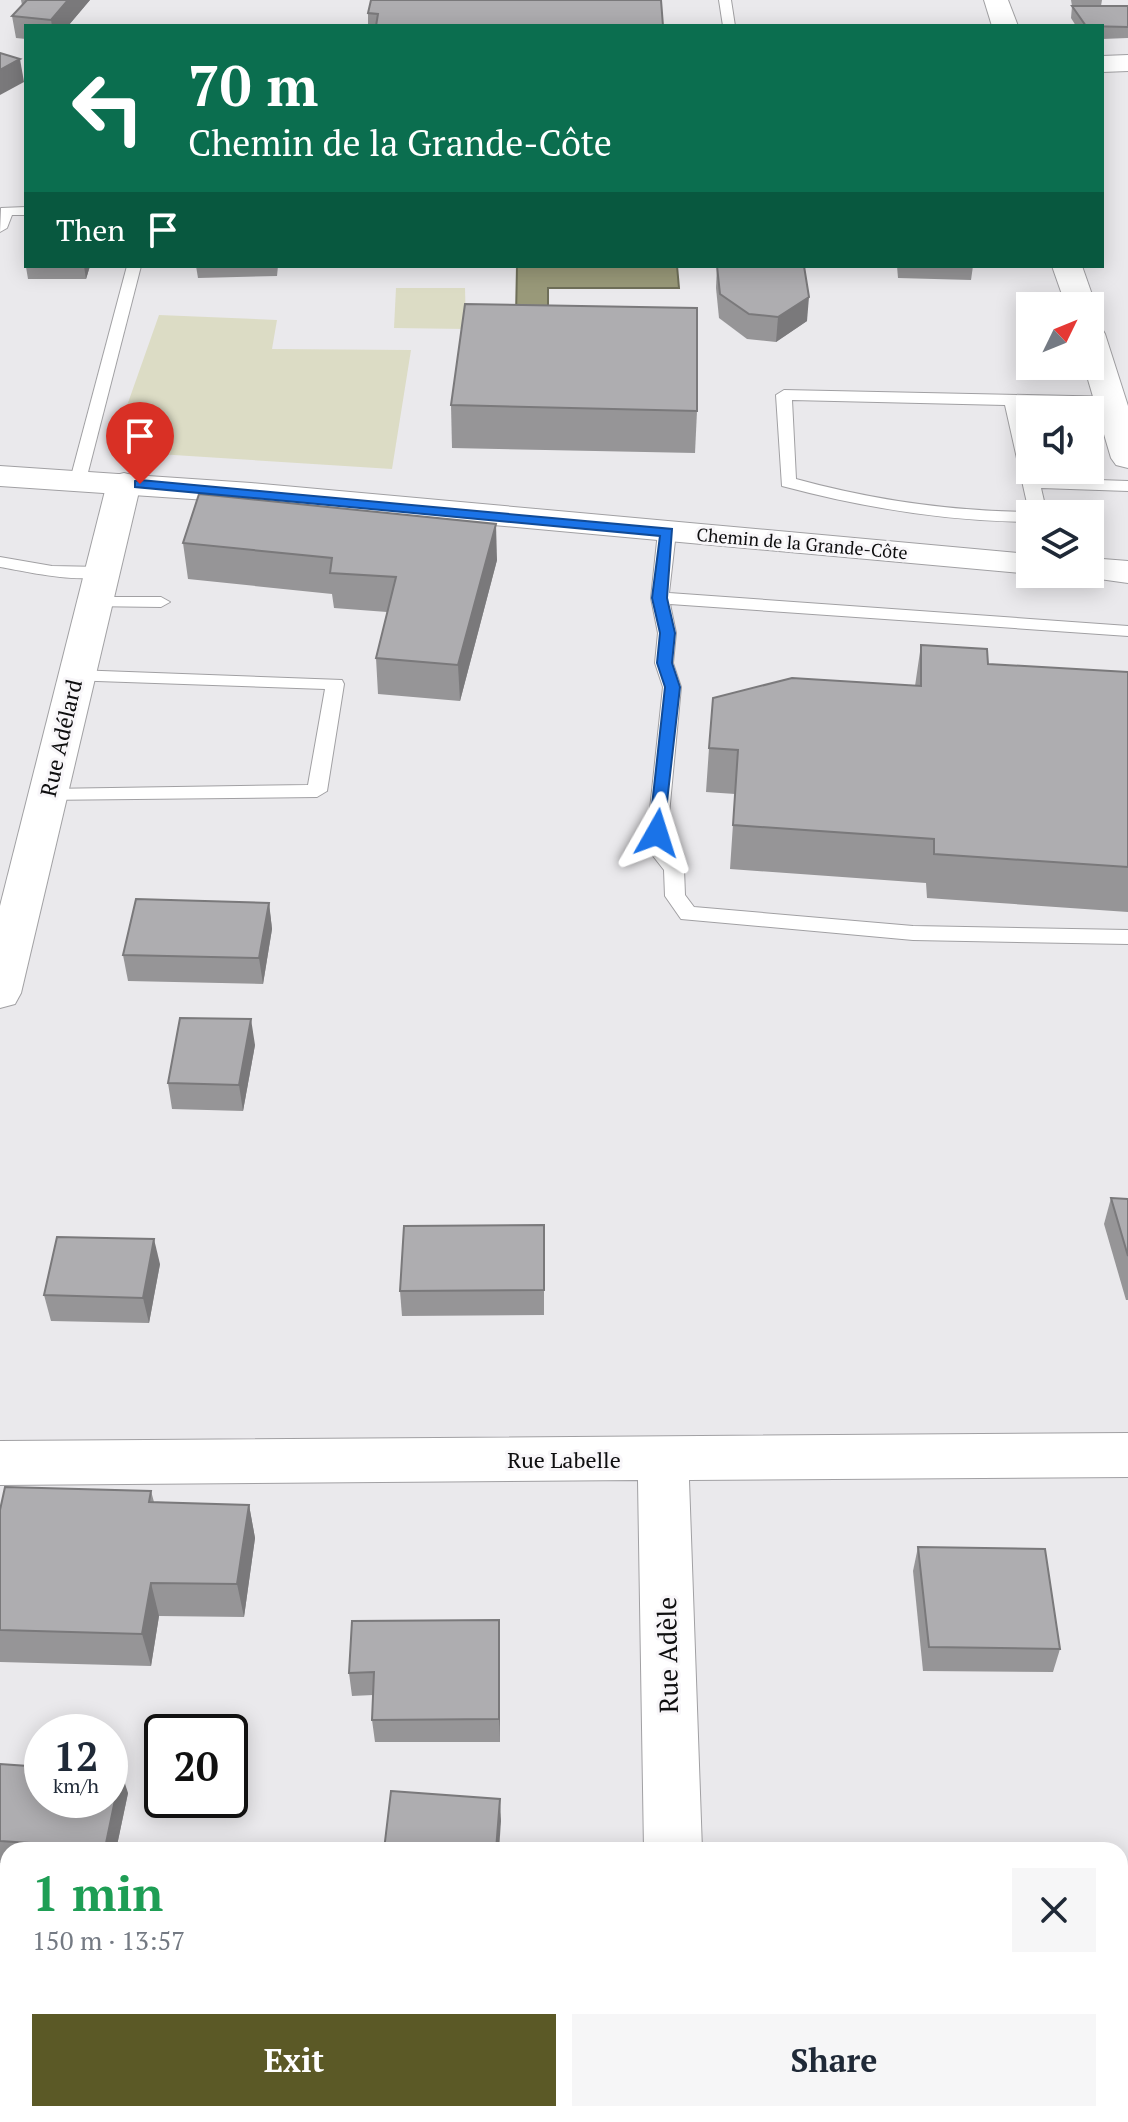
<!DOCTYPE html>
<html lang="en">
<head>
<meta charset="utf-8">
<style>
  :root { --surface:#fff; --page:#f6f6f7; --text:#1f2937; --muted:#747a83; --accent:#5b5926 }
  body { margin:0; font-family:"PT Serif",serif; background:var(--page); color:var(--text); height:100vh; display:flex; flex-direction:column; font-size:30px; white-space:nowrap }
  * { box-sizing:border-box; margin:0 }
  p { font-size:26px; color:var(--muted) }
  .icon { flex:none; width:44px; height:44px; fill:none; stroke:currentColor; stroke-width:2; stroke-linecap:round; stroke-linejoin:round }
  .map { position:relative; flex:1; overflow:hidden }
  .side { position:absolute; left:0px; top:1842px; width:1128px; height:280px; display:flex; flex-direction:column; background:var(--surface); border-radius:24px 24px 0 0; box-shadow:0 4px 20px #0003 }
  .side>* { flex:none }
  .hud { position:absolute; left:24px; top:24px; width:1080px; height:244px; border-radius:0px; box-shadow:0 4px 20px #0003; background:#0b6e4f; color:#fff; overflow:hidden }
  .needle { width:52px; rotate:47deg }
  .fabs { position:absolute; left:1016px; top:292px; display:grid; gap:16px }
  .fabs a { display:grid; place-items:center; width:88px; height:88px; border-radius:0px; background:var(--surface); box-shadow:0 4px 20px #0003; font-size:40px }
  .speed { position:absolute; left:24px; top:1714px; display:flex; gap:16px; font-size:40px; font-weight:700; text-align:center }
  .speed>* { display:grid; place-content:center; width:104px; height:104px; border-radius:50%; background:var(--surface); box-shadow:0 4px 20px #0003; line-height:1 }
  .speed small { font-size:20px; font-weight:400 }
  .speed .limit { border:4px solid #111; border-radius:12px; background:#fff; color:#111 }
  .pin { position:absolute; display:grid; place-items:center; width:68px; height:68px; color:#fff; margin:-82px -34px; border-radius:50% 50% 50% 0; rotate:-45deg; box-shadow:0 0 8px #0007 }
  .pin .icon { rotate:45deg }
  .me { position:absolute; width:88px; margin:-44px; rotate:6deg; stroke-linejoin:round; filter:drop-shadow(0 0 6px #0008) }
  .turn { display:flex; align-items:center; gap:28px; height:168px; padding:0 32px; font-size:36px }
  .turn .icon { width:104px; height:104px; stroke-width:2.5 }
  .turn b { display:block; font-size:56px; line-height:68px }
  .then { display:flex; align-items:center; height:76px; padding:0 32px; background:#0003; gap:16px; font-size:30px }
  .round { display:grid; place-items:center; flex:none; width:84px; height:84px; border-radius:0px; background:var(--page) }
  .headline { display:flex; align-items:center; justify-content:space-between; height:136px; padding:0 32px }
  h1 { font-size:48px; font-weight:600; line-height:60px; color:#1e9e55 }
  .primary-button { display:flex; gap:16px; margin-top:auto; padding:16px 32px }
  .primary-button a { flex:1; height:92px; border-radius:0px; background:var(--accent); color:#fff; font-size:32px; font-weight:600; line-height:92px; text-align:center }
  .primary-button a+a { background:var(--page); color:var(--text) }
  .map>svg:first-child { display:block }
  .green { fill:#dcdcc5 }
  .water { fill:#999979; stroke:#6f6f59; stroke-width:2 }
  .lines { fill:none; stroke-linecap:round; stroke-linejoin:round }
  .lane-casing { stroke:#a1a0a3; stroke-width:2 }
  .street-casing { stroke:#a1a0a3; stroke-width:2 }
  .secondary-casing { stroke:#a1a0a3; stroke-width:2 }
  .lane { fill:#fff; fill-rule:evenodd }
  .street { fill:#fff; fill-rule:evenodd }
  .secondary { fill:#fff; fill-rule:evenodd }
  .wall { fill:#969597 }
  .shaded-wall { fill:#7a797b }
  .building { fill:#aeadb0; stroke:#7a797b; stroke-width:2 }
  .route { fill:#1a73e8; stroke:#114b97; stroke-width:2 }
  .labels { text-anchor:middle; stroke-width:6; stroke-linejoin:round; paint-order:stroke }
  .far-street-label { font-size:18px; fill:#0e0e0f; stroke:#f8f6f9 }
  .street-label { font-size:22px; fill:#0e0e0f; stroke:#f8f6f9 }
  .near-street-label { font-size:26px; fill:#0e0e0f; stroke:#f8f6f9 }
</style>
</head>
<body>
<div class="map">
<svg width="1128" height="2122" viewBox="0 0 1128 2122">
  <rect width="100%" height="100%" fill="#eae9ec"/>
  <!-- green -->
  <g class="green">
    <path d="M396 288H465L466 329 394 328Z"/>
    <path d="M159 315 277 320 272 349 411 350 392 469 111 451Z"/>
  </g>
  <!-- water -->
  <path class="water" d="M517 266H677L679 288H548V316H516Z"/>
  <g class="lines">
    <defs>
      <g id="lane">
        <path d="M719 0H731L735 26H723Z"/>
        <path d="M26 207V215H12L7 228 0 232 1 208Z"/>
        <path d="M127 266H141L86 480 78 485 70 480Z"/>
        <path d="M784 390 1118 397 1120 400 1112 405H1021L1030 443V470H1036L1038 478 1128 481V491L1041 488 1047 514H1030V522C945 521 864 508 782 486L776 395ZM792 400 1005 405 1029 512C949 511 873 500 796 479Z"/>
        <path d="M667 527 676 532 669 593 1128 626V636L670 604 676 633 673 663 681 687 666 846 684 869 685 895 694 907 913 926 1128 930V944L913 940 681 919 665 896 664 870 646 847 663 687 655 663 658 633 651 598 658 532Z"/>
        <path d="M0 557 52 566 101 567 110 572C93 587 23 571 0 567Z"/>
        <path d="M93 597H161L170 602 161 607 87 606 84 602 87 598Z"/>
        <path d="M75 670 342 680 344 684 327 791 317 797 40 800 37 795 47 789 308 785 325 689 68 680 66 676 68 672Z"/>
      </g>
      <g id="street">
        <path d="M984 0H1008L1018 26H992Z"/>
        <path d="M1128 55V71L1102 72V56Z"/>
        <path d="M1052 266H1082L1096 306 1092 312 1090 306H1066Z"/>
        <path d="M1090 325 1101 327 1105 334 1128 406V468L1116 465 1111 458 1084 366H1090Z"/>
        <path d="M124 473 136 476 141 483 21 993 15 1004 0 1008V906L107 483 112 476Z"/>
        <path d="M1128 1433V1477L689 1480 702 1850H644L638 1480 0 1485V1441Z"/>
        <path d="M647 2114H711L712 2122H648Z"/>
      </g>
      <g id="secondary">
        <path d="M0 466 251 483 1030 554 1032 574 251 503 0 486Z"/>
        <path d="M1090 558 1128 561V583L1078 576 1076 574H1090Z"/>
      </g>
    </defs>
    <!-- lane casing -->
    <use href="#lane" class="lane-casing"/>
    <!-- street casing -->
    <use href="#street" class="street-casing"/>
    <!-- secondary casing -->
    <use href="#secondary" class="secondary-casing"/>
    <!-- lane -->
    <use href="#lane" class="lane"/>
    <!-- street -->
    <use href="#street" class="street"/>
    <!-- secondary -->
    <use href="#secondary" class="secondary"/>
  </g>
  <!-- wall -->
  <g class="wall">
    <path d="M21 0H90L68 26H26V39L16 38 12 16 22 5Z"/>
    <path d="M1071 0H1127H1102L1101 6H1128V38L1102 39V26H1076L1071 18 1072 6Z"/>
    <path d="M368 13 663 26H368Z"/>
    <path d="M26 248V266H90L86 279H28L24 255Z"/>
    <path d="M196 266H278L277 276 198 278Z"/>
    <path d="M717 266 807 321 776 342 747 339 719 318 716 288Z"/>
    <path d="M897 266H973L971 280 898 278Z"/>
    <path d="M451 405 697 411 695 453 452 448Z"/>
    <path d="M183 543 497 560 460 701 378 694 376 658 387 612 334 608 332 594 188 579Z"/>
    <path d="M921 645 988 664 1128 672V912L927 898 926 883 730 869 735 794 706 792 709 748 915 686Z"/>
    <path d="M269 903 272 929 263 984 128 981 123 955Z"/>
    <path d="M255 1045 243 1111 172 1109 168 1083Z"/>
    <path d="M1111 1198 1128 1199V1300H1126L1104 1224Z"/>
    <path d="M544 1225V1315L402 1316 400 1291Z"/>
    <path d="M160 1264 149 1323 51 1321 44 1295Z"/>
    <path d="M151 1491 154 1502 249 1505 255 1538 244 1617 159 1616 151 1666 0 1662V1510Z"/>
    <path d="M918 1547 1060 1649 1053 1672 923 1671 913 1571Z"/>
    <path d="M499 1620 500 1742H375L372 1720 373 1695 352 1696 349 1673Z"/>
    <path d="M0 1764 128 1793 116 1850H8V1863H0Z"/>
    <path d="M0 1924 8 1925V2027H0Z"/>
  </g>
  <!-- shaded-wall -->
  <g class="shaded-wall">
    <path d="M68 0H90L68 26H52L51 20Z"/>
    <path d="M20 59 24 82 0 95V70Z"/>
    <path d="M84 266H90L86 279Z"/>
    <path d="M809 297 807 321 776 342 778 317Z"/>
    <path d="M496 524 497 560 460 701 458 665Z"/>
    <path d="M269 903 272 929 263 984 259 958Z"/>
    <path d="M251 1019 255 1045 243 1111 239 1085Z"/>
    <path d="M154 1239 160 1264 149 1323 143 1298Z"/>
    <path d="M249 1505 255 1538 244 1617 237 1584Z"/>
    <path d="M151 1583 159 1616 151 1666 142 1634Z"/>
    <path d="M499 1620 500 1644V1742L499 1719Z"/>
    <path d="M121 1771 128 1793 116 1850H106L105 1848Z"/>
    <path d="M500 1799 501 1821 499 1850H496Z"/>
  </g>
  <!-- building -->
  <g class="building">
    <path d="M27 0H68L51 20 12 16Z"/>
    <path d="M371 0H661L663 26H376L378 14 368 13Z"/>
    <path d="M1072 6H1128V27L1086 26Z"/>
    <path d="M0 53 20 59 0 70Z"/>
    <path d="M717 266H804L809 297 778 317 749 314 720 294Z"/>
    <path d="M465 304 697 308V411L451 405Z"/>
    <path d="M199 494 496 524 458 665 376 658 396 577 330 573 332 558 183 543Z"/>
    <path d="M921 645 987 649 988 664 1128 672V867L934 854V839L733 825 738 750 709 748 713 698 792 678 921 686Z"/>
    <path d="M136 899 269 903 259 958 123 955Z"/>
    <path d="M180 1018 251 1019 239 1085 168 1083Z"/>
    <path d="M1111 1198 1128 1199V1256Z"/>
    <path d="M544 1225V1290L400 1291 404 1226Z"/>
    <path d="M57 1237 154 1239 143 1298 44 1295Z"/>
    <path d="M5 1487 151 1491 149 1502 249 1505 237 1584 151 1583 142 1634 0 1630V1510Z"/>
    <path d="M918 1547 1045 1549 1060 1649 929 1647Z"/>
    <path d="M499 1620V1719L372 1720 374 1672 349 1673 352 1621Z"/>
    <path d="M0 1764 42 1767V1800H110V1770L121 1771 105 1848 0 1841Z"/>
    <path d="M391 1791 500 1799 496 1850H384Z"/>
    <path d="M0 1924 8 1925V2008H0Z"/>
    <path d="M400 2114H509V2122H399Z"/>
  </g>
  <!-- route -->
  <path class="route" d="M140 480 672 529 667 598 675 633 672 663 680 687 663 837 657 838 649 833 665 687 657 663 660 633 652 598 660 536 135 487V481Z"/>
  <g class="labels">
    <!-- far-street labels -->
    <g class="far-street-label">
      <text transform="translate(802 544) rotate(5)" y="6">Chemin de la Grande-Côte</text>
    </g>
    <!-- street labels -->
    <g class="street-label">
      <text transform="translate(61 738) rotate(-77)" y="8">Rue Adélard</text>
      <text x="564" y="1468">Rue Labelle</text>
    </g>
    <!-- near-street labels -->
    <g class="near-street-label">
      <text transform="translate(668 1655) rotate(-91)" y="9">Rue Adèle</text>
    </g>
  </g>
</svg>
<div class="fabs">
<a><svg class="needle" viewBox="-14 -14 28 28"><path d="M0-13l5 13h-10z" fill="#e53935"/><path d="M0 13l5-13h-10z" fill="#747a83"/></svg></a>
<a><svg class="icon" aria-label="sound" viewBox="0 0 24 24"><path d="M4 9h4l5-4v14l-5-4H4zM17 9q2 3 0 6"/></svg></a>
<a><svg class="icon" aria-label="layers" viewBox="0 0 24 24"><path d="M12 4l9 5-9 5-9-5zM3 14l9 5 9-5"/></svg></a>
</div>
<div class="speed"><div>12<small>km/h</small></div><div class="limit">20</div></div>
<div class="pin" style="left:140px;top:484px;background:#d93025"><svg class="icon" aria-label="arrive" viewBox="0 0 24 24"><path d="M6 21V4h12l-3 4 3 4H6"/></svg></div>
<svg class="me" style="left:657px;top:833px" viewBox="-20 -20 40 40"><path d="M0-17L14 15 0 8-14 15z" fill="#1a73e8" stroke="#fff" stroke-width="4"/></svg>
<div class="hud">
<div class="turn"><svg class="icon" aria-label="left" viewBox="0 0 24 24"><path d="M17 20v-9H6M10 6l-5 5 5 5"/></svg><div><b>70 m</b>Chemin de la Grande-Côte</div></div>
<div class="then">Then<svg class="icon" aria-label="arrive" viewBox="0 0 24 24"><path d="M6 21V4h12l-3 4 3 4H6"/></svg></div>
</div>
<section class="side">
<div class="headline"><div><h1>1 min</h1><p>150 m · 13:57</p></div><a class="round"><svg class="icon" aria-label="close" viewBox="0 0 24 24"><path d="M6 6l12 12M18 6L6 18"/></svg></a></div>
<div class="primary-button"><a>Exit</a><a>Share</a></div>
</section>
</div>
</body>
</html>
